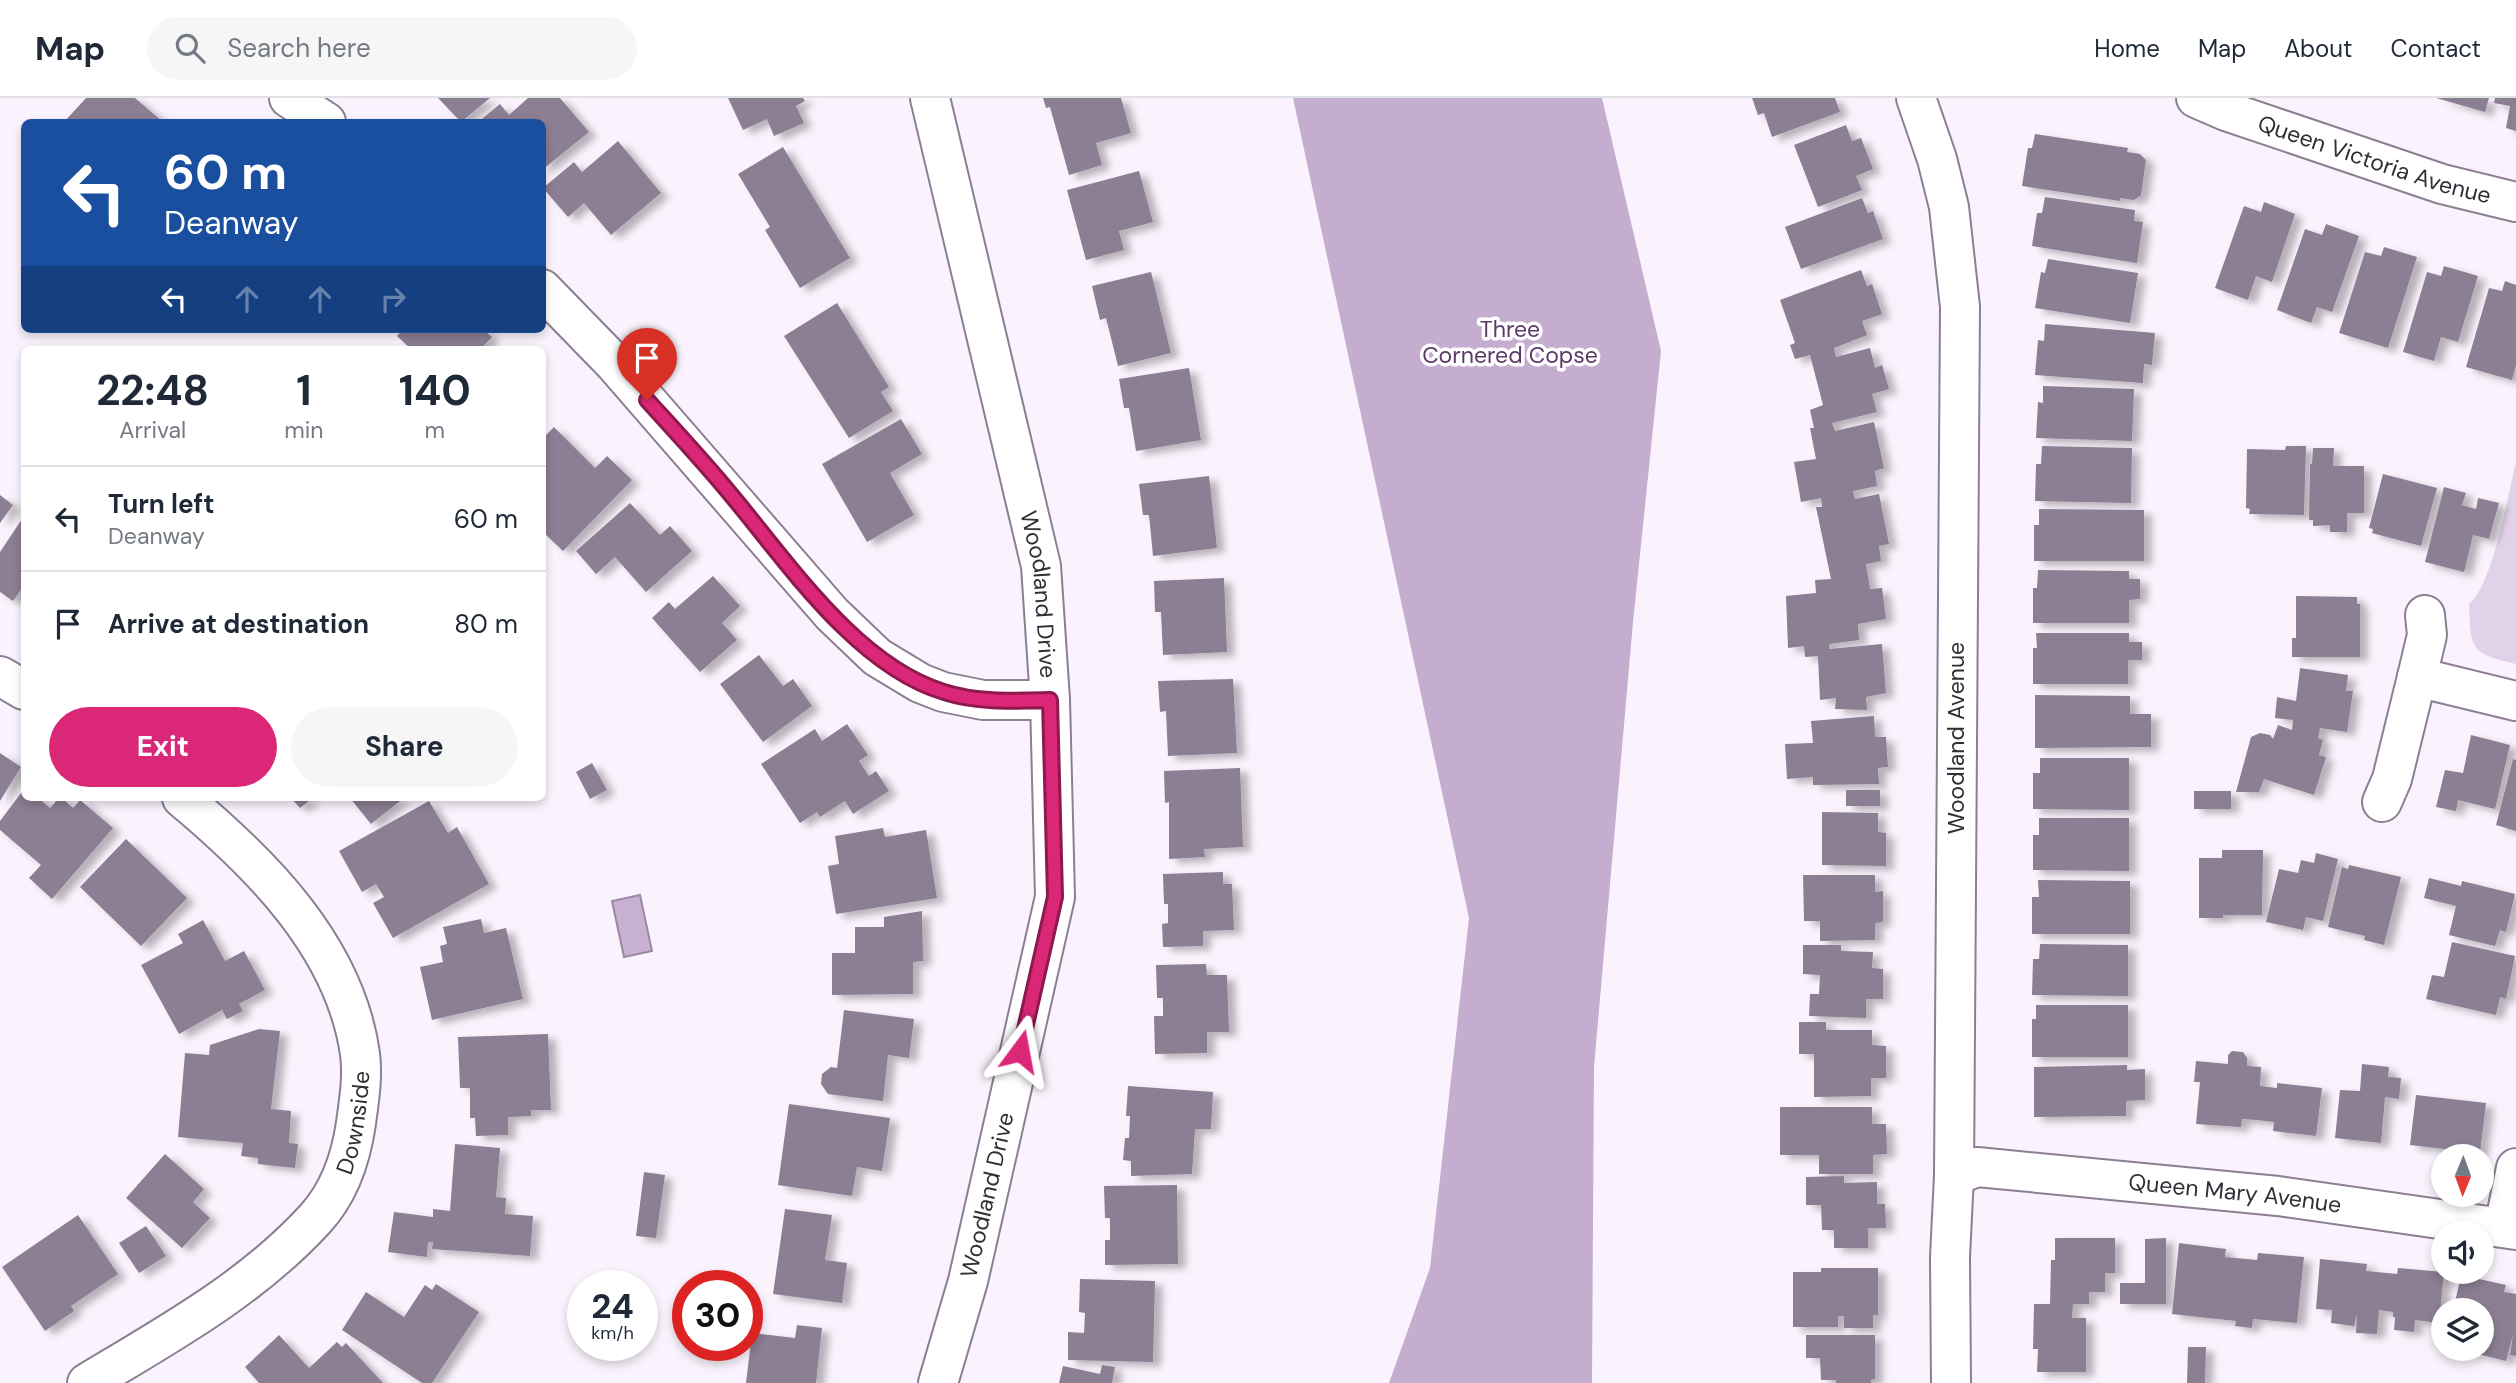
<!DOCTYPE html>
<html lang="en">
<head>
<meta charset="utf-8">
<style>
  :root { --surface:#fff; --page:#f6f6f7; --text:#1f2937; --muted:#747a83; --line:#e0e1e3; --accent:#db2777 }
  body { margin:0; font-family:"DM Sans",sans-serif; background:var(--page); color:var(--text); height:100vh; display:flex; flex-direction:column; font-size:26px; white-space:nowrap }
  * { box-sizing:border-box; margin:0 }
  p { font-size:23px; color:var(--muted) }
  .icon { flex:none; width:38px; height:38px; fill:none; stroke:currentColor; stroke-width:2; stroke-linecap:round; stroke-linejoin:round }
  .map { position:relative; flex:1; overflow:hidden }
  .details { position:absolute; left:21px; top:248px; width:525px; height:455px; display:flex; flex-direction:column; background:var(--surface); border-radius:10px; box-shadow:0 4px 10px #0003 }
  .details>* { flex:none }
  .guide { position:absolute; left:21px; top:21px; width:525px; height:214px; border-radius:10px; box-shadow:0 4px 10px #0003; background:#1a4fa0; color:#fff; overflow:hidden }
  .needle { width:46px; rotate:181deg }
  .buttons { position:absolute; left:2431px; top:1046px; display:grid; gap:14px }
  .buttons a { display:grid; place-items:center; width:63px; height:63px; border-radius:50%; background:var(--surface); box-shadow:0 4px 10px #0003; font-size:35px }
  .speed { position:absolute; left:567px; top:1172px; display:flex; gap:14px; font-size:35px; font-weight:700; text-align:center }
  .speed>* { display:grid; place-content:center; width:91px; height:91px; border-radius:50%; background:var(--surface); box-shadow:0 4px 10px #0003; line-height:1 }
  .speed small { font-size:18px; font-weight:400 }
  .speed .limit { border:10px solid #d22; background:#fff; color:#111 }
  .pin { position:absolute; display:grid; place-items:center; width:60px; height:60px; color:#fff; margin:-72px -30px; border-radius:50% 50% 50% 0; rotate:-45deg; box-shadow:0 0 7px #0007 }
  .pin .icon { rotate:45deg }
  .me { position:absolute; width:77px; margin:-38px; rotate:13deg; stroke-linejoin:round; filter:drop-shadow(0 0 5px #0008) }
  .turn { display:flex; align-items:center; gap:24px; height:147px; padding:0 28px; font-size:32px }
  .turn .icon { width:91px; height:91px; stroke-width:2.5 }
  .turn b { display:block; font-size:49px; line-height:60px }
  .lanes { display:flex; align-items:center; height:66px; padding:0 28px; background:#0003; justify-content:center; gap:35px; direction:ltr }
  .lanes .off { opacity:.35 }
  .eta { display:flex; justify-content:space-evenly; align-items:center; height:119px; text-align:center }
  .eta b { font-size:42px; font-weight:700; line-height:49px }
  .button { display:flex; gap:14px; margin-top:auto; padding:14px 28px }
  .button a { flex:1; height:80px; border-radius:42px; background:var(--accent); color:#fff; font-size:28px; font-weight:700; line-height:80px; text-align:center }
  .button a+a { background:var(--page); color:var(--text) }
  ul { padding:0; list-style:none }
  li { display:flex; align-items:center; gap:21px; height:105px; padding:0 28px; border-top:2px solid var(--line) }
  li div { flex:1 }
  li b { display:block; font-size:26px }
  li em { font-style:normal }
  header { display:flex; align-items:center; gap:42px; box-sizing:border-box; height:98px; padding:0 35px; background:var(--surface); border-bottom:2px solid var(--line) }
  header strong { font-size:33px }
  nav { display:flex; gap:38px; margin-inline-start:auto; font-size:24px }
  .search { width:490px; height:63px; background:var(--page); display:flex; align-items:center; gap:18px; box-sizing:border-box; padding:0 24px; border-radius:38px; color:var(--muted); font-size:26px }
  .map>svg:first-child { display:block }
  .green { fill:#e1d1e9 }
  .forest { fill:#c4adcf }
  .water { fill:#c8b0d3; stroke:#9b89a4; stroke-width:2 }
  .building { fill:#8c7e93; filter:url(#shadow) }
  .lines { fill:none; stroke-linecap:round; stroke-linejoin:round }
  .minor-casing { stroke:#8c7e93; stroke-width:42 }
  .minor { stroke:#fff; stroke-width:38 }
  .route-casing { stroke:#8e194d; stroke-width:18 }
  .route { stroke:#db2777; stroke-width:12 }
  .labels { text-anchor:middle; stroke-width:7; stroke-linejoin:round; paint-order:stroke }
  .street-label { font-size:23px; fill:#332d36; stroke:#fff }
  .park-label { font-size:23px; fill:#5a3a68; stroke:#fff }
</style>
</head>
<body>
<header>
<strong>Map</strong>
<div class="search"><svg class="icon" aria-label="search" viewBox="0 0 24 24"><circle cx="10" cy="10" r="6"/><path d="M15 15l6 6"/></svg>Search here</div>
<nav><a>Home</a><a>Map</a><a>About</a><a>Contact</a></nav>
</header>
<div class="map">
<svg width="2516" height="1285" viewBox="0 0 2516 1285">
  <defs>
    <filter id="shadow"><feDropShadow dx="8" dy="4.5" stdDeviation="3.5" flood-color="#0004"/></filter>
  </defs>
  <rect width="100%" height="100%" fill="#faf3fd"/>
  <!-- green -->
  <path class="green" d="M2516 364V566C2470 555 2471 552 2469 506 2493 487 2508 396 2516 364Z"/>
  <!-- forest -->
  <path class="forest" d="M1293 0H1602L1661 253 1633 524 1594 969 1592 1285H1389L1430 1170 1469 820Z"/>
  <!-- water -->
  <path class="water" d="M640 797 652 853 624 859 612 803Z"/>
  <!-- building -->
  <g class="building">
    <path d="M86 0H135L163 24H64Z"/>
    <path d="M438 0H490L461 24Z"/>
    <path d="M528 0H560L589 34 542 72V24H478L500 6 509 17Z"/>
    <path d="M728 0H803L805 3 796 8 804 25 774 38 767 21 743 32Z"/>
    <path d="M1043 0H1121L1131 35 1096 45 1102 67 1069 77 1050 9 1046 10Z"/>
    <path d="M1752 0H1835L1840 14 1772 39 1764 15 1758 17Z"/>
    <path d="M2436 0H2489L2485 14Z"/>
    <path d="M2495 0H2516V33L2506 30 2510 8 2494 5Z"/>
    <path d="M1846 27 1852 43 1861 40 1873 71 1856 78 1862 92 1818 109 1794 47Z"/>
    <path d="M2035 36 2128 50 2127 54 2140 56 2146 62 2141 97 2134 102 2120 100V103L2022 88 2028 50H2032Z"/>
    <path d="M618 43 661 95 611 137 584 105 568 119 543 90 574 64 582 74Z"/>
    <path d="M783 49 850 160 800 190 765 132 770 129 738 76Z"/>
    <path d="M1139 73 1153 124 1119 133 1124 152 1086 162 1067 92Z"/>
    <path d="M2045 99 2135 112 2134 123 2143 124 2137 165 2032 148 2037 115H2042Z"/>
    <path d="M1862 100 1868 115 1873 113 1883 141 1801 171 1785 129Z"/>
    <path d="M2264 104 2295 116 2272 184 2256 178 2248 202 2215 190 2244 108 2261 114Z"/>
    <path d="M2326 126 2359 138 2332 214 2317 209 2311 225 2277 212 2305 131 2322 137Z"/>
    <path d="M2384 149 2417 159 2388 250 2339 235 2365 154 2381 158Z"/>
    <path d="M2048 161 2138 175 2130 225 2035 210 2041 174 2045 175Z"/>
    <path d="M2444 168 2478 178 2458 244 2441 239 2434 263 2403 254 2427 174 2441 178Z"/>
    <path d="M1861 172 1867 188 1872 186 1882 216 1862 223 1867 237 1834 250 1836 259 1870 250 1875 270 1882 267 1889 291 1872 296 1877 314 1832 325 1835 333 1874 324 1884 370 1875 373 1877 388 1853 393 1855 401 1879 396 1889 446 1879 448 1881 463 1866 466 1870 491 1882 490 1886 521 1858 526 1859 542 1829 546V551L1882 546 1886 595 1866 599 1867 612 1835 611 1836 600 1820 602 1818 558 1805 559 1804 548 1788 550 1786 498 1816 495 1815 482 1831 481 1816 409H1822L1821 400 1801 404 1794 364 1816 361 1810 330H1814L1810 312 1823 307 1810 257 1795 261 1790 247 1795 245 1780 202Z"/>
    <path d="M1151 174 1171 255 1118 268 1106 220 1100 222 1092 188Z"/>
    <path d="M2505 183 2516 187V267L2512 282 2466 269 2489 190 2502 193Z"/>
    <path d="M837 205 889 289 881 294 893 313 849 340 784 238Z"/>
    <path d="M2045 226 2155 235 2152 267 2144 266 2143 285 2035 277 2038 242 2044 243Z"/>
    <path d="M403 231H482L492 239 480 252H412L397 238Z"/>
    <path d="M1189 270 1201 342 1136 353 1129 310H1124L1119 281Z"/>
    <path d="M2043 288 2134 291 2132 343 2036 340 2038 304 2043 305Z"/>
    <path d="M901 321 922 356 890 375 914 417 867 444 822 366Z"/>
    <path d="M554 329 595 370 607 358 632 382 563 453 542 433V341Z"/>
    <path d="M2042 348 2132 350 2131 405 2035 403 2036 366H2041Z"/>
    <path d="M2286 348H2306L2304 417 2249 416 2250 411 2246 410 2247 351 2285 352Z"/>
    <path d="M2313 350H2334L2333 368H2364V415H2347V434H2330V427L2313 428V422H2309L2310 366H2312Z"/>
    <path d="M2383 376 2437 390 2421 448 2372 435 2373 431 2369 430Z"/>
    <path d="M1209 378 1217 450 1153 458 1149 417H1143L1139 386Z"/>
    <path d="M2444 389 2466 395 2462 407 2476 411 2478 400 2499 405 2489 441 2473 437 2464 474 2425 464Z"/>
    <path d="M0 397 13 407 0 425Z"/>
    <path d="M630 405 660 437 670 428 692 453 646 494 615 459 596 476 576 453Z"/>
    <path d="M2039 411 2144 412V463H2034V427H2039Z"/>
    <path d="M24 418V487L13 503 0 494V454Z"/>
    <path d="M2038 472 2129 473V481H2140V501L2129 502V525H2033V490H2037Z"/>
    <path d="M713 478 740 508 722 525 737 542 700 574 652 520 669 504 675 511Z"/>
    <path d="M1224 480 1227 554 1163 557 1161 514H1155L1154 483Z"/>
    <path d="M2296 498 2357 499V506H2360V559H2292V540H2296Z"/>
    <path d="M2036 535H2129V544H2142V562H2128V586H2033V550H2037Z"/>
    <path d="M759 557 783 588 793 581 812 608 763 644 720 586Z"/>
    <path d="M2300 570 2348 577 2346 593H2353L2347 634 2320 630 2318 640 2323 642 2319 657 2326 659 2314 697 2264 681 2259 694H2236L2251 639 2260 635 2270 637 2273 641 2278 627 2292 632 2293 622 2275 620 2277 599 2296 603Z"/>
    <path d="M1233 581 1237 655 1168 658 1166 613 1160 614 1158 583Z"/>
    <path d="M2035 597 2130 598V616H2151V649L2035 650Z"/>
    <path d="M1874 618 1875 639H1886L1888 669 1878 670 1879 686 1813 687V679L1787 681 1785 646 1813 645 1811 623Z"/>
    <path d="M847 626 868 657 859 663 869 678 876 673 889 693 853 716 845 703 820 719 817 714 800 725 761 666 815 631 822 643Z"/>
    <path d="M2471 637 2510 647 2495 711 2458 702 2456 713 2436 709 2445 672 2463 675Z"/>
    <path d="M0 655 21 669 0 703Z"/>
    <path d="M2040 660H2129V712L2033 711V675H2040Z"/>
    <path d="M2513 661 2516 662V733L2496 727Z"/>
    <path d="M592 665 607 692 590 701 576 674Z"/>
    <path d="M1240 670 1243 749 1204 751 1205 759 1169 761V704L1165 705 1164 673Z"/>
    <path d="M24 691V700H38L50 710 59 700H62L73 710 80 702 113 730 52 801 29 780 41 767 0 732V723Z"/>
    <rect x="1846" y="692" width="34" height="16"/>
    <rect x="2194" y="693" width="37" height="18"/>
    <path d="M291 700H313L300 710Z"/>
    <path d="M350 700H404L371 726Z"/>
    <path d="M429 703 448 735 457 729 489 786 393 840 373 805 384 799 376 786 362 794 339 753Z"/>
    <path d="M1822 714 1878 715V734L1886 735V768L1822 767Z"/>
    <path d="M2039 720H2129V773L2033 772V737H2039Z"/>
    <path d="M883 730 885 739 926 732 937 800 836 816 828 768 839 766 835 738Z"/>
    <path d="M126 741 187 800 141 848 80 789Z"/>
    <path d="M2222 752H2263L2262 817H2223V820H2199V760H2222Z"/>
    <path d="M2316 755 2338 761 2323 823 2306 819 2303 832 2266 824 2279 771 2298 775 2301 762 2314 765Z"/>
    <path d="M2349 767 2401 779 2384 847 2364 842 2365 838 2328 829 2342 769 2348 771Z"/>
    <path d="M1223 774V786H1232L1234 832 1203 833V848L1163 849 1162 826 1168 825V806H1164L1163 776Z"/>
    <path d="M1803 777H1875V794L1883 793V824L1875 825V842L1820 843V823H1804Z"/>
    <path d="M2429 780 2461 788 2462 783 2515 796 2506 834 2500 832 2495 848 2449 837 2456 808 2424 800Z"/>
    <path d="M2038 782 2130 783V836H2032V799H2039Z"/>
    <path d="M922 813 923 863 913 864V896L832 897V855H855V829H884V819Z"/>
    <path d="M481 821 484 835 506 830 523 901 432 922 420 869 443 864 440 848 447 846 443 829Z"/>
    <path d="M203 822 225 863 244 853 265 892 239 906 243 913 227 921 222 912 179 936 141 867 183 845 178 836Z"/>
    <path d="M2452 844 2515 858 2506 901 2500 899 2496 917 2426 901 2432 877 2444 879Z"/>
    <path d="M2040 846 2128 847V898L2032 897 2033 861H2039Z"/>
    <path d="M1803 847H1841V853L1873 854 1872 870 1883 871V901H1866V920L1809 918 1810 896H1819L1820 877 1803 876Z"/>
    <path d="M1206 866 1207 877H1227L1229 934H1207V955L1155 956 1154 918H1163V900H1157L1156 867Z"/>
    <path d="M2036 907H2128V959H2032V921H2036Z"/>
    <path d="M844 912 914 921 909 960 888 957 883 1003 828 996 821 986 822 976 831 969 837 970Z"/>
    <path d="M1799 924H1826V932H1872V947L1886 948V980H1871V998L1814 999V956H1799Z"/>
    <path d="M259 931 280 933 271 1011 291 1013 289 1045 298 1046 295 1070 258 1066V1060L241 1058 243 1045 178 1039 185 955 209 957 210 947Z"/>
    <path d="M548 936 551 1012H531V1018L508 1019V1037L476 1038 475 1020H470V990H460L458 939Z"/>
    <path d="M2232 953 2243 954 2247 960V968L2261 969 2260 988 2277 990V985L2322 990 2316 1038 2273 1033 2274 1024 2257 1022 2242 1021 2241 1029 2196 1026 2200 984H2194L2196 963 2228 966V957Z"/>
    <path d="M2362 966 2389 969 2388 979 2401 980 2399 1001 2385 999 2381 1045 2335 1040 2340 992 2360 993Z"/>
    <path d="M2127 967V972L2145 971V1002L2126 1003V1018L2034 1019V969Z"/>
    <path d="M1128 988 1213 994 1211 1031H1195L1192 1076 1131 1078V1063L1123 1062 1125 1040H1129L1130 1018H1126Z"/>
    <path d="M2416 997 2486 1005 2480 1055 2410 1047Z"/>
    <path d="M789 1006 890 1020 882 1073 857 1069 852 1098 778 1087Z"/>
    <path d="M1780 1009H1872V1026H1886L1887 1056 1873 1057V1076H1819V1057H1780Z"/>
    <path d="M455 1046 500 1050 496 1099 506 1100 505 1116 533 1118 530 1158 432 1151 433 1144H428L427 1159 388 1154 394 1114 433 1119V1111L450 1113Z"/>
    <path d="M165 1056 204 1091 193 1104 210 1120 182 1150 126 1100Z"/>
    <path d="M644 1074 665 1077 656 1140 636 1138Z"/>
    <path d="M1844 1078V1085L1877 1084V1106H1885L1886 1130H1868V1150H1834V1132H1822L1821 1107H1806V1079Z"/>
    <path d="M1177 1087 1178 1166 1105 1167V1142H1110V1120H1105L1104 1088Z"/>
    <path d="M785 1111 832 1117 825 1162 847 1165 842 1205 773 1196Z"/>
    <path d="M78 1117 118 1176 71 1208 74 1213 45 1233 2 1169Z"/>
    <path d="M146 1128 166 1158 139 1175 119 1145Z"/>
    <path d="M2055 1140H2115V1175H2105V1194H2089V1206H2073L2072 1220H2086V1274H2037L2038 1251H2033L2034 1206H2050L2051 1162H2055Z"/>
    <path d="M2166 1140V1206H2120V1185H2145V1141Z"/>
    <path d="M2179 1145 2226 1151 2225 1159 2257 1162 2258 1155 2304 1159 2297 1225 2253 1221 2252 1230 2235 1228 2236 1223 2172 1216Z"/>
    <path d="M2320 1161 2367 1166 2366 1173 2397 1176 2398 1170 2444 1174 2439 1225 2415 1222 2414 1234 2394 1232 2395 1219H2393V1214L2379 1212 2377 1236 2356 1235 2357 1216 2354 1228 2331 1225 2332 1212 2316 1211Z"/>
    <path d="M1821 1170H1878V1217H1873V1230H1844V1218H1838V1229H1793V1174H1821Z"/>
    <path d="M2461 1177 2506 1187 2504 1194 2516 1196V1258L2510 1257 2513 1237 2506 1263 2462 1252 2482 1251V1213H2453Z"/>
    <path d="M1080 1181 1155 1183 1153 1264 1068 1262V1234L1084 1235 1085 1215 1079 1214Z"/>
    <path d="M436 1186 479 1214 432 1285H422L342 1232 366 1194 404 1219 425 1187 432 1192Z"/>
    <path d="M797 1227 822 1230 816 1285H746L752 1235 795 1240Z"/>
    <path d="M279 1237 309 1270 337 1244 342 1249 346 1245 383 1285H259L245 1269Z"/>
    <path d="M1806 1237H1875V1281L1871 1282V1285H1836V1282H1821L1820 1260H1806Z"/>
    <path d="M2188 1249H2206L2205 1285H2187Z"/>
    <path d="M1102 1267 1115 1269 1112 1285H1059L1063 1268 1100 1276Z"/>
  </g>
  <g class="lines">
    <defs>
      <g id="minor">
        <path d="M289 0 326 24"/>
        <path id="s1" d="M930 0 1041 468 1050 602 1055 799 968 1183 938 1285"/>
        <path d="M1916 0 1937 61 1949 109 1960 209 1954 1078 1950 1159 1951 1285"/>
        <path id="s2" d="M2196 0 2226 13 2442 86 2516 104"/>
        <path d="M542 191 614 265 832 516 877 559 920 585 943 594 983 602H1050"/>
        <path d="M0 578 24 592"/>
        <path d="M2417 579 2427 537 2425 517"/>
        <path d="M2382 704 2392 681 2417 579 2516 603"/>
        <path id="s3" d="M1954 1078 1977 1069 2278 1098 2516 1132"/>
        <path d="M2504 1129 2516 1070"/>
        <path id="s4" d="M87 1285C167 1237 251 1191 315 1121 339 1095 351 1060 356 1025 359 1003 363 979 360 956 345 849 261 766 182 700"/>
      </g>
    </defs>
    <!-- minor casing -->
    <use href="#minor" class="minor-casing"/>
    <!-- minor -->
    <use href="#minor" class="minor"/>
  </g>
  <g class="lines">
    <defs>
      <path id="route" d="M647 302C676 334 705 365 732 398 788 465 857 568 944 594 978 605 1014 603 1050 602L1055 799 1020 953"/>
    </defs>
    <!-- route casing -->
    <use href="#route" class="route-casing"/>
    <!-- route -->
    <use href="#route" class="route"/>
  </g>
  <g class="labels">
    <!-- street labels -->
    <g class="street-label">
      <text dy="8" stroke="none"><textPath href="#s2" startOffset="189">Queen Victoria Avenue</textPath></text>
      <text dy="8" stroke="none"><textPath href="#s1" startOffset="509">Woodland Drive</textPath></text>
      <text transform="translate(1956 640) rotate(-90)" y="8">Woodland Avenue</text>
      <text dy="8" stroke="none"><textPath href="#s4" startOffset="388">Downside</textPath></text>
      <text dy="8" stroke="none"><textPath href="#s3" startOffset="284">Queen Mary Avenue</textPath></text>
      <text transform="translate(987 1097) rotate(-77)" y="8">Woodland Drive</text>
    </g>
    <!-- park labels -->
    <g class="park-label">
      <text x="1510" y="239">Three<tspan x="1510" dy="26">Cornered Copse</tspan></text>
    </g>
  </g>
</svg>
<div class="buttons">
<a><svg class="needle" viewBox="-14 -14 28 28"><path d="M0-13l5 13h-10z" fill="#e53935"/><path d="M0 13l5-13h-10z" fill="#747a83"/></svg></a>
<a><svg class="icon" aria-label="sound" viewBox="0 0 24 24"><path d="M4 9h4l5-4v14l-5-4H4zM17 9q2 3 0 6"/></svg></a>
<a><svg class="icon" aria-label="layers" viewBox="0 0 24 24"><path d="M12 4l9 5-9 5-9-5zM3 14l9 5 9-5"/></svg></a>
</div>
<div class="speed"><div>24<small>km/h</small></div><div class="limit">30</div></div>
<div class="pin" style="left:647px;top:302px;background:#d93025"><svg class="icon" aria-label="arrive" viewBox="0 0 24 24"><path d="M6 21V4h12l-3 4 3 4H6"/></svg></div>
<svg class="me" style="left:1020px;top:953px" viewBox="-20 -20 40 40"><path d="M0-17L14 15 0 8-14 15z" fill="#db2777" stroke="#fff" stroke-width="4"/></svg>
<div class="guide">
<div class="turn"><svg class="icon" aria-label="left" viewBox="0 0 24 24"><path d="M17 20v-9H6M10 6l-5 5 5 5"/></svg><div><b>60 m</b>Deanway</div></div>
<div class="lanes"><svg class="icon" aria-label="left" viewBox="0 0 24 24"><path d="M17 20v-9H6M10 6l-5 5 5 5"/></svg><svg class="icon off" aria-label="ahead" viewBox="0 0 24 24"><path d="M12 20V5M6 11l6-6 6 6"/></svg><svg class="icon off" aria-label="ahead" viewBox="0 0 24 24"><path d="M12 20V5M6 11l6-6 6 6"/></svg><svg class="icon off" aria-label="right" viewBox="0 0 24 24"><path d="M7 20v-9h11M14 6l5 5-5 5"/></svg></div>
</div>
<section class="details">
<div class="eta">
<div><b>22:48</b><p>Arrival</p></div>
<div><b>1</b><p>min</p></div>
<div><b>140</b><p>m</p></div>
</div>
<ul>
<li><svg class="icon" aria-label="left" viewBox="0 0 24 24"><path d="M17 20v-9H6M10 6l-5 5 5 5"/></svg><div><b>Turn left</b><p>Deanway</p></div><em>60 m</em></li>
<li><svg class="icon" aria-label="arrive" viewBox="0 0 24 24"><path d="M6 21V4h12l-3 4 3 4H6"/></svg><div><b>Arrive at destination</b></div><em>80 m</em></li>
</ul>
<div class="button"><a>Exit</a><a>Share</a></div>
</section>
</div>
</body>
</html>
